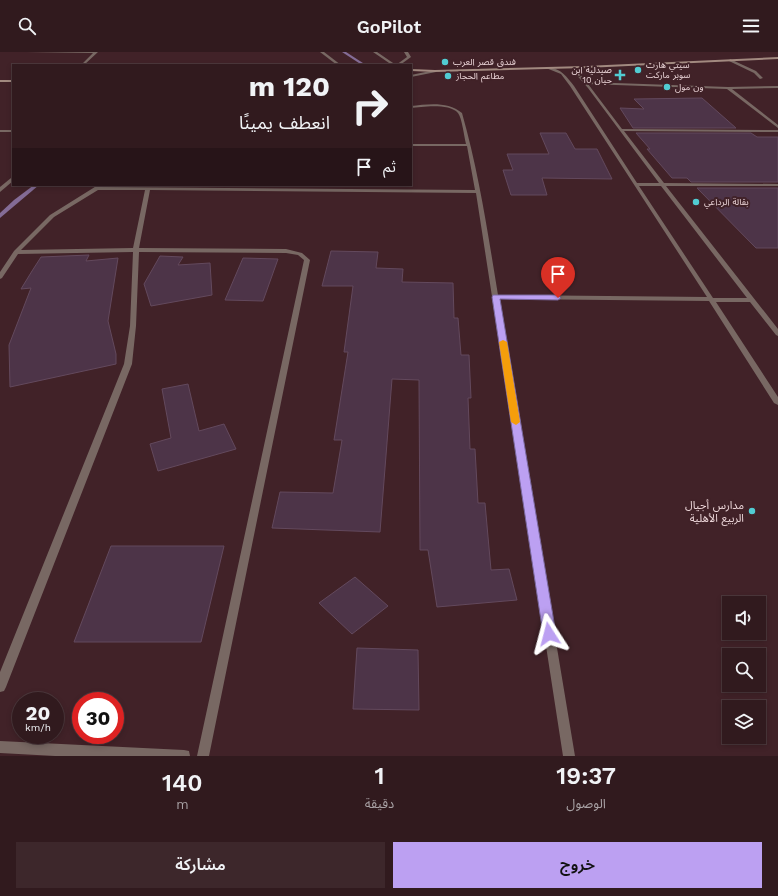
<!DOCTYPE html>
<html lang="ar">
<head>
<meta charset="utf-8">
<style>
  :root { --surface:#311a1e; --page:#3d272b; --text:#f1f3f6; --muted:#a8a1a4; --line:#4c383c; --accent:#bca0f2 }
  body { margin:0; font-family:"Work Sans","Noto Sans Arabic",sans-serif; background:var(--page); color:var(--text); direction:rtl; height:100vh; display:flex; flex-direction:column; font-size:15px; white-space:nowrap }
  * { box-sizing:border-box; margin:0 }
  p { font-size:13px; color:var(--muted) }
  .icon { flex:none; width:22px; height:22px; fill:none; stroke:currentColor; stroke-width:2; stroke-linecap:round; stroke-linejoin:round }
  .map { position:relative; height:704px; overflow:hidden; direction:ltr }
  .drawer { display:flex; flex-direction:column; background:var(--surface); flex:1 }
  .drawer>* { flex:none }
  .top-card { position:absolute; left:12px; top:12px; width:400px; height:122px; border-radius:0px; box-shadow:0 2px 6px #0003,0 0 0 1px var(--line); direction:rtl; background:#311a1e; color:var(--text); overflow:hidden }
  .tools { position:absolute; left:722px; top:544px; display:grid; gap:8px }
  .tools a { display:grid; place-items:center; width:44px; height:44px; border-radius:0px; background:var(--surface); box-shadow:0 2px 6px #0003,0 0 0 1px var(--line); font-size:20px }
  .speed { position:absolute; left:12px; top:640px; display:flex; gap:8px; font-size:20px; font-weight:700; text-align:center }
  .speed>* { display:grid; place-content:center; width:52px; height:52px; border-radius:50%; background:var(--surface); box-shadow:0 2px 6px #0003,0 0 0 1px var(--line); line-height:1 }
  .speed small { font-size:10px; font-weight:400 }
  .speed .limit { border:6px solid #d22; background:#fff; color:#111 }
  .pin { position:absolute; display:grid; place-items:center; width:34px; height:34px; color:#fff; margin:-41px -17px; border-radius:50% 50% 50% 0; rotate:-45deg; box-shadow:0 0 4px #0007 }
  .pin .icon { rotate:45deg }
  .me { position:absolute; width:44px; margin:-22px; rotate:351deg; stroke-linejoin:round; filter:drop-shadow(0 0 3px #0008) }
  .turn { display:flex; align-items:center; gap:14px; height:84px; padding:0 16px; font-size:18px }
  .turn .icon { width:52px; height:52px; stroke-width:2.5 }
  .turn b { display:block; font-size:28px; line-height:34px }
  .then { display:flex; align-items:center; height:38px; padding:0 16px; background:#0003; gap:8px; font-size:15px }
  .eta { display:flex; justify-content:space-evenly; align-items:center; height:68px; text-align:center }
  .eta b { font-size:24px; font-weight:600; line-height:28px }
  .action { display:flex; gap:8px; margin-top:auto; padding:8px 16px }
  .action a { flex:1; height:46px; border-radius:0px; background:var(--accent); color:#111; font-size:16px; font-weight:600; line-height:46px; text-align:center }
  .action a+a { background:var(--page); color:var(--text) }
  header { display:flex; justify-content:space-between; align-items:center; height:52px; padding:0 16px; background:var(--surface); font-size:18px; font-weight:600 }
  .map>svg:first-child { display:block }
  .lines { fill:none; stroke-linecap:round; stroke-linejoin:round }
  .stream { fill:#846c96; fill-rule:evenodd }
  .building { fill:#4d3448; stroke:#63495d }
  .lane { fill:#786863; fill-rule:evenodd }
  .street { fill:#786863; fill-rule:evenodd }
  .secondary { fill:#a28a80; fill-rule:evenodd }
  .route { fill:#bca0f2; stroke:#7a689d }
  .slow { fill:#f59e0b }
  .poi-dot { fill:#51ccd2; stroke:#412228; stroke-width:1.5 }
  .labels { text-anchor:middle; stroke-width:4; stroke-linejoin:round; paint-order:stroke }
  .far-poi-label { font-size:9px; fill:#ecd6d9; stroke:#412228; text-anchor:start }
  .poi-label { font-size:11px; fill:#ecd6d9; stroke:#412228; text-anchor:end }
</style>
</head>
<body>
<header><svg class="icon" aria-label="menu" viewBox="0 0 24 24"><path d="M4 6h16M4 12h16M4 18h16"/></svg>GoPilot<svg class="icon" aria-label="search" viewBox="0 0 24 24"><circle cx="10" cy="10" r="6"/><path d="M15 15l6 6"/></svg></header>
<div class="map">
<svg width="778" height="704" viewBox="0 0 778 704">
  <rect width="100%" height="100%" fill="#412228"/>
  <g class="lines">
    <!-- stream -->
    <g class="stream">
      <path d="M342 0H346L366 13H362Z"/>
      <path d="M34 133H39L0 166V161L14 148Z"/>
    </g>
  </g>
  <!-- building -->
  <g class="building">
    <path d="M702 46 736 76H633L620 56 644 57 634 47Z"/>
    <path d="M540 81H566L575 97H597L612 127 542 126 547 143H511L503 118H513L507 102H549Z"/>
    <path d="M636 81H751L757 85H778V130H691L687 126H672L647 97H650Z"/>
    <path d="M697 136H778V196H756Z"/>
    <path d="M331 199 378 200 376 216 403 217 402 230 453 231 454 266H458L461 303H469L471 346H468L470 397H475L478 451H485L491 518 509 517 517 548 437 555 428 498H420L419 328 392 327 380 480 272 476 280 440 333 441 342 388H334L348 300H344L353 234H322Z"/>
    <path d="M89 203 86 209 118 206 108 269 116 302V312L10 335 9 293 31 236 21 237 32 219 41 205Z"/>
    <path d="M160 204 183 205 178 213 210 211 212 243 151 254 144 232Z"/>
    <path d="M243 206 278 207 263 249 225 248Z"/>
    <path d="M188 332 199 379 224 372 236 397 158 419 150 392 171 386 162 337Z"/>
    <path d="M111 494H224L201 590H74Z"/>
    <path d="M355 525 388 554 352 582 319 551Z"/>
    <path d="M357 596 418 598 419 658 353 657Z"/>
  </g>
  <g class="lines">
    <!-- lane -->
    <path class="lane" d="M730 7 756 19 763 26 760 27 754 21 729 9Z"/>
    <!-- street -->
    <g class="street">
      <path d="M26 0H98L84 13 83 11 93 1Z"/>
      <path d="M320 0H324L341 13H337Z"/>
      <path d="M373 0H377L396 13H392Z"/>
      <path d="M404 0H408L411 5 400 13H396L407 5Z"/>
      <path d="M584 14 587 15 578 20 587 30 728 35 778 34V36L732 37 778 73V76L727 37 588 32 622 77 778 78V80L624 79 664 131 778 132V134H666L778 277V284L776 283 750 250H716L778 345V353L774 351 709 249 499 247 575 704H563L476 141 150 138 139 196 286 197 302 201 310 208 209 704H197L304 208 298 203 286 201 139 200 136 274 132 312 6 635 4 639 0 640V620L124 312 130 274 133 200 18 202 2 226 0 227V220L14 199 50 163 98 133H102V135L475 138 467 94H411V92H466C464 84 462 66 458 61 449 51 422 55 411 56V54C428 52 448 49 462 61 479 121 488 182 498 243L707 245 570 34 561 22 546 16C559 14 567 25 574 34L637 131H659L588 36 574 20ZM639 134H661L747 246H713ZM98 138H145L133 196 21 198 54 165Z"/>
      <path d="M435 18 436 20 411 25V23Z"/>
      <rect x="0" y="78" width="13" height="2"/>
      <path d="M11 126H13V129L0 140V135Z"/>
      <path d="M0 689 184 698 189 699 190 704H55L0 701Z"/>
    </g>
    <!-- secondary -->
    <g class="secondary">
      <path d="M778 5V7L585 16 435 20 411 19V17L435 18 585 14Z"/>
      <rect x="0" y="28" width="13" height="2"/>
    </g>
  </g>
  <!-- route -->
  <path class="route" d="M493 243H558L561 246 558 248 500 247 556 582 554 585 549 587 545 585 543 582 492 245Z"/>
  <!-- slow -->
  <path class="slow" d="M503 288 507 290 520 370 516 373 511 370 499 290Z"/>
  <!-- markers -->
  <g class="poi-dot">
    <circle cx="445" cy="10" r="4"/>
    <circle cx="638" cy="18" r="4"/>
    <path d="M618 17h4v4h4v4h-4v4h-4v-4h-4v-4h4z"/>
    <circle cx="448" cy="24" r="4"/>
    <circle cx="667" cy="35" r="4"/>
    <circle cx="696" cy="150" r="4"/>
    <circle cx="752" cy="459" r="4"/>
  </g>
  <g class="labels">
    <!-- far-poi labels -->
    <g class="far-poi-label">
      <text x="453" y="13">فندق قصر العرب</text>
      <text x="646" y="16">سيتي هارت<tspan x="646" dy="10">سوبر ماركت</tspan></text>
      <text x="612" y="21" text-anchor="end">صيدلية ابن<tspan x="612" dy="10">حيان 10</tspan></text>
      <text x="456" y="27">مطاعم الحجاز</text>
      <text x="675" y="38">ون مول</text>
      <text x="704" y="153">بقالة الرداعي</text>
    </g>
    <!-- poi labels -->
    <g class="poi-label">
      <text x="744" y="457">مدارس أجيال<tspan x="744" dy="13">الربيع الأهلية</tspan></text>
    </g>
  </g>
</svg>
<div class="tools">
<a><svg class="icon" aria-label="sound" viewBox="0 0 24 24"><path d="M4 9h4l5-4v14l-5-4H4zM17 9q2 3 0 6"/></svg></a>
<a><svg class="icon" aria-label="search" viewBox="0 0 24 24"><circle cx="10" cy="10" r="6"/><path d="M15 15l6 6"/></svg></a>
<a><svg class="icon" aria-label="layers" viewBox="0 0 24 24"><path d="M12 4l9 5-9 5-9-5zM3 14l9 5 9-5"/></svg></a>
</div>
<div class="speed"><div>20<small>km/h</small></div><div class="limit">30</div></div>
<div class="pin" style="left:558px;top:246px;background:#d93025"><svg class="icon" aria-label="arrive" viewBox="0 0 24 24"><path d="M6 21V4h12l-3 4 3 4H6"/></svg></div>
<svg class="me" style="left:549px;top:582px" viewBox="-20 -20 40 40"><path d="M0-17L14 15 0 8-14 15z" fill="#bca0f2" stroke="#fff" stroke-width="4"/></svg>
<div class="top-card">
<div class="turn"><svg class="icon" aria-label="right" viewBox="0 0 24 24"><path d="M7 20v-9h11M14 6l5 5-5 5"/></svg><div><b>120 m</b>انعطف يمينًا</div></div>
<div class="then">ثم<svg class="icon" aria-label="arrive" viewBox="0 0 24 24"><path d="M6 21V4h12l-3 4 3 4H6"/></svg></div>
</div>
</div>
<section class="drawer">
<div class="eta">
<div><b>19:37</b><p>الوصول</p></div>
<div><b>1</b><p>دقيقة</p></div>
<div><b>140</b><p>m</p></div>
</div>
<div class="action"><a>خروج</a><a>مشاركة</a></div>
</section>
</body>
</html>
